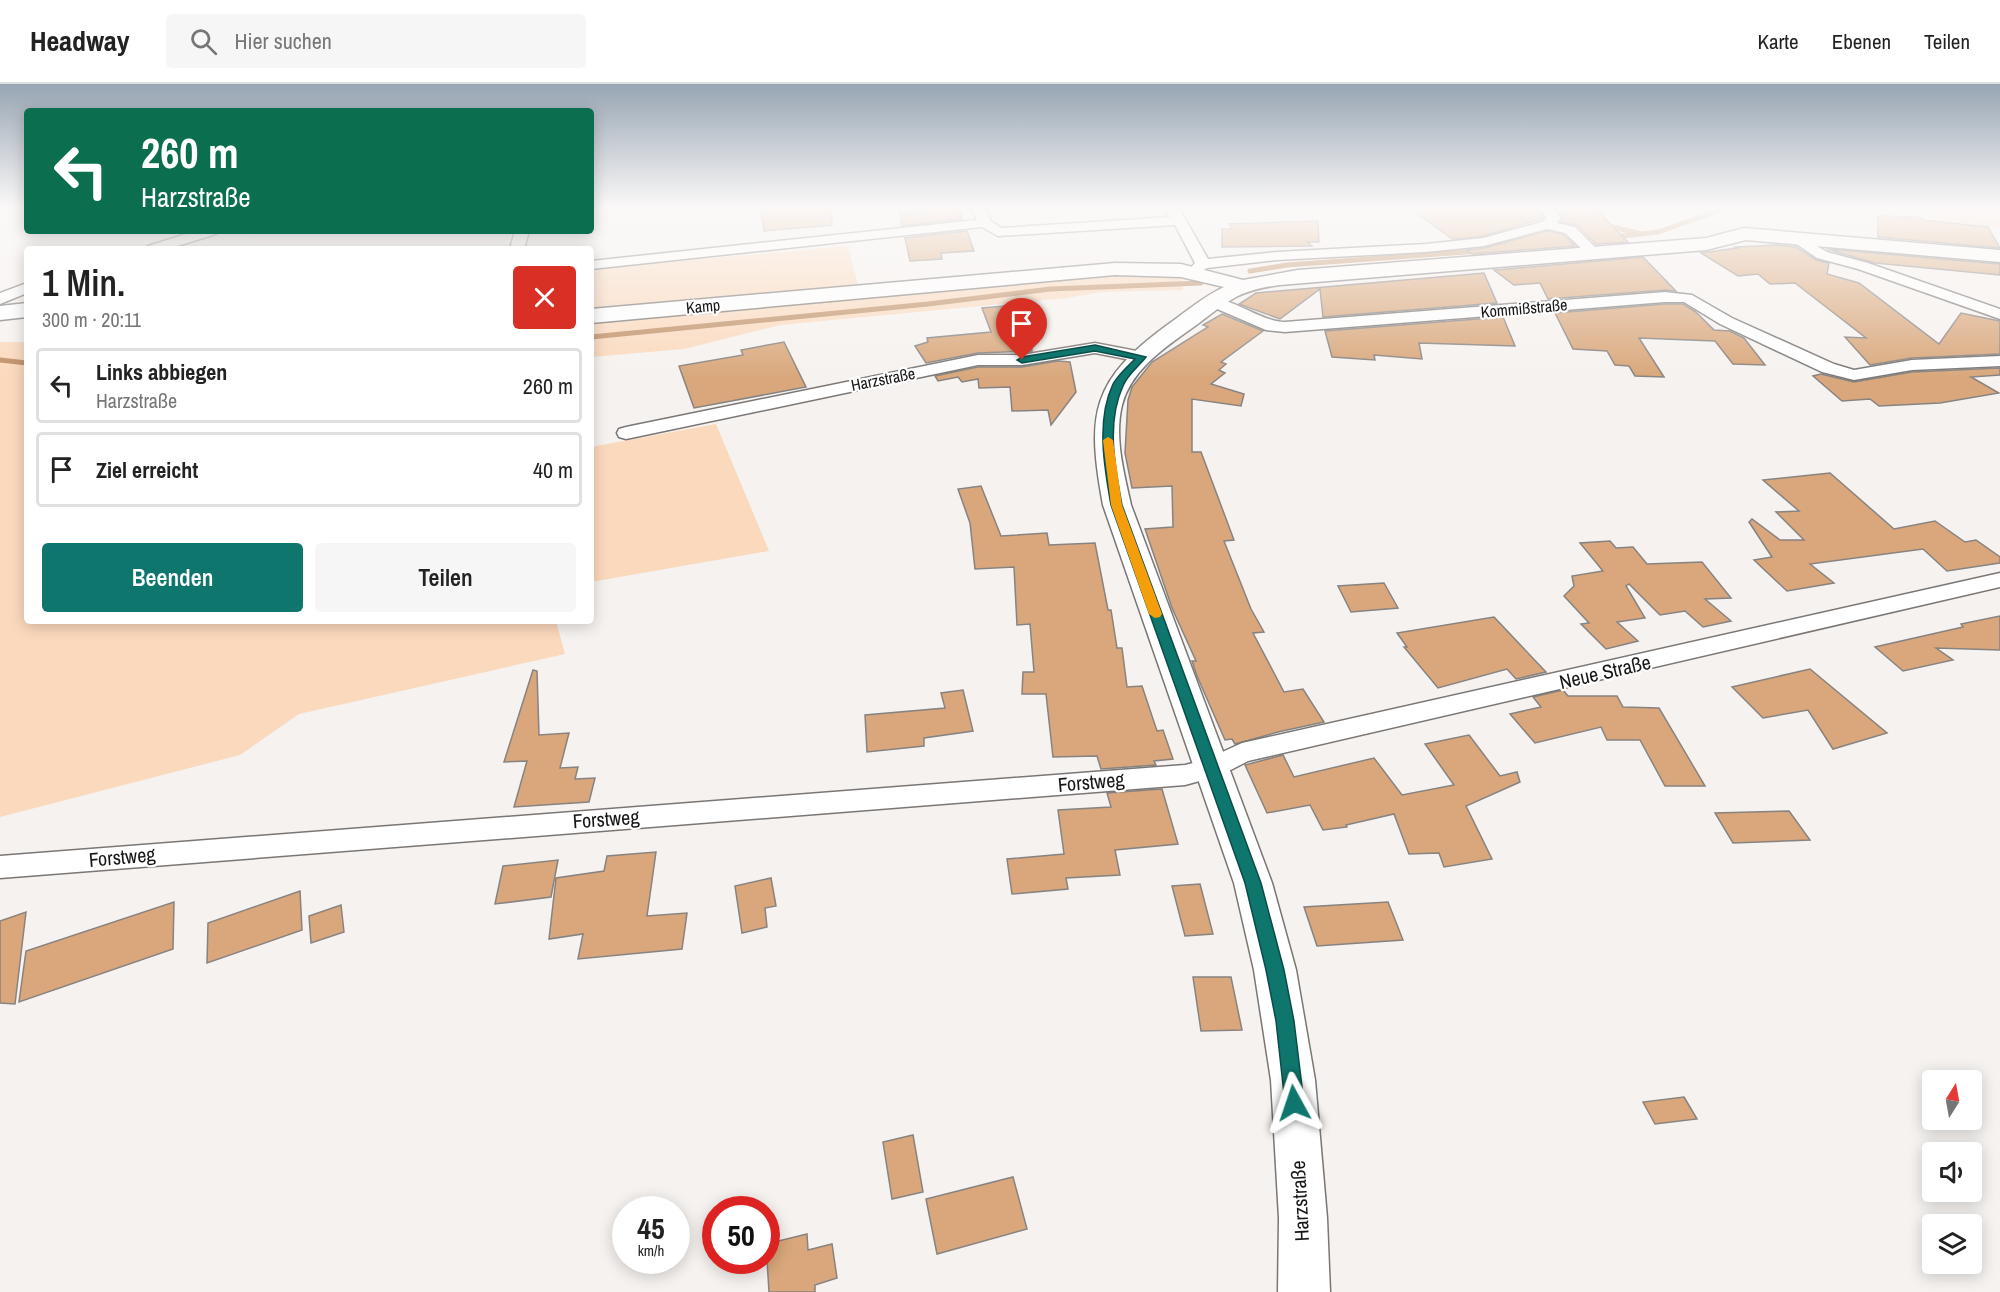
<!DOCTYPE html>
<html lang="de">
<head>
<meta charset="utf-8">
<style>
  :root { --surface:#fff; --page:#f6f6f6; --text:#222; --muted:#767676; --line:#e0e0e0; --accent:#0f766e }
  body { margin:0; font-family:"Archivo Narrow",sans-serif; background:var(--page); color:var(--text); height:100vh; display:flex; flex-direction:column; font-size:22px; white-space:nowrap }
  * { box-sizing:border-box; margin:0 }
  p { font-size:20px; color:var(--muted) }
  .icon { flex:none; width:33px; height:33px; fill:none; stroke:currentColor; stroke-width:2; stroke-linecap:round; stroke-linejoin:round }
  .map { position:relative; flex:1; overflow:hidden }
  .sheet { position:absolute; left:24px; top:162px; width:570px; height:378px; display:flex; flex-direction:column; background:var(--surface); border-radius:6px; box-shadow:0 3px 15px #0003 }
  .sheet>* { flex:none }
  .hud { position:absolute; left:24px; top:24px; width:570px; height:126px; border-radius:6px; box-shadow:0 3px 15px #0003; background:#0b6e4f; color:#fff; overflow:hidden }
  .needle { width:39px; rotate:11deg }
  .fabs { position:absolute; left:1922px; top:986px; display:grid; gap:12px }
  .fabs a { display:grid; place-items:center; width:60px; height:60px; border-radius:6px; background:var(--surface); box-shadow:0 3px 15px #0003; font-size:30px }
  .speed { position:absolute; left:612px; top:1112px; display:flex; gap:12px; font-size:30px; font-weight:700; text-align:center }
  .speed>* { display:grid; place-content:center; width:78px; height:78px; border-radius:50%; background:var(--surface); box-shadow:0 3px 15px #0003; line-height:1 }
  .speed small { font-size:15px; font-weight:400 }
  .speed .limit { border:9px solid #d22; background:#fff; color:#111 }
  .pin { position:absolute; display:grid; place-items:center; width:51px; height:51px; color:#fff; margin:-62px -26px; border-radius:50% 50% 50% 0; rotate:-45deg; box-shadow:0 0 6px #0007 }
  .pin .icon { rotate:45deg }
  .me { position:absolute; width:66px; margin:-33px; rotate:355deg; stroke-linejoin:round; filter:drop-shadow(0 0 4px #0008) }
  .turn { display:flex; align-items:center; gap:21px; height:126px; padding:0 18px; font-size:27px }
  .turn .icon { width:78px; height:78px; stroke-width:2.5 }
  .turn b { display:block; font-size:42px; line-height:51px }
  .round { display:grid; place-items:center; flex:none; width:63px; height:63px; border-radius:6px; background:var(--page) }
  .headline { display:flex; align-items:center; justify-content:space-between; height:102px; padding:0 18px }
  h1 { font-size:36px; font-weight:600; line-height:45px }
  .cta { display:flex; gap:12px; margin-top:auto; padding:12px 18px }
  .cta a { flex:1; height:69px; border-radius:6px; background:var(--accent); color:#fff; font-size:24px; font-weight:600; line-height:69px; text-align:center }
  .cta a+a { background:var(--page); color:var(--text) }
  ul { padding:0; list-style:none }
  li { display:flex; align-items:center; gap:18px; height:75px; margin:0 12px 9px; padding:0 6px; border:3px solid var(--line); border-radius:6px }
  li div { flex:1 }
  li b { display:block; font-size:22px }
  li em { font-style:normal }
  header { display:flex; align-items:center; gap:36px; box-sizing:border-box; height:84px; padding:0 30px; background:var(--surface); border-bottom:2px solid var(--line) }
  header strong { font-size:28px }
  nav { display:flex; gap:33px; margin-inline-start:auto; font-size:21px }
  .search { width:420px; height:54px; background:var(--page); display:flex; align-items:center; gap:15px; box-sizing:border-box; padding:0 21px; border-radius:6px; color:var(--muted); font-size:22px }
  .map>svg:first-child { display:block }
  .green { fill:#fbd9bc }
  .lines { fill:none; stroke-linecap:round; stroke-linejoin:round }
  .stream { stroke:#bf8e63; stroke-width:5 }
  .building { fill:#d9a77b; stroke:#878381; stroke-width:1.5 }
  .street-casing { stroke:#7a7674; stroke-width:3 }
  .secondary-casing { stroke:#7a7674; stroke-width:3 }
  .street { fill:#fff; fill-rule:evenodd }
  .secondary { fill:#fff; fill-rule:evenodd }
  .route { fill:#0f766e; stroke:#0a4d48; stroke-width:1.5 }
  .slow { fill:#f59e0b }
  .labels { text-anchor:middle; stroke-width:4.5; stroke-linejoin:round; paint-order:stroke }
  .far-street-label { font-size:16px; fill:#181615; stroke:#fff }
  .street-label { font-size:20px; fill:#181615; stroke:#fff }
</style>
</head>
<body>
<header>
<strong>Headway</strong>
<div class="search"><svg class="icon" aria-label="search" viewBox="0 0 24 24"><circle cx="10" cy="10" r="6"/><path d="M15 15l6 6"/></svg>Hier suchen</div>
<nav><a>Karte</a><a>Ebenen</a><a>Teilen</a></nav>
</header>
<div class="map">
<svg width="2000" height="1208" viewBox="0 0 2000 1208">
  <rect width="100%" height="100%" fill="#f6f2ef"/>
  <!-- green -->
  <g class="green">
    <path d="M1912 124H2000V144L1930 134Z"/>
    <path d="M848 162 858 201 591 225V185Z"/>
    <path d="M1131 189 1181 194 1183 206 1103 208 1066 214 780 241 684 265 591 273V239Z"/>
    <path d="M0 258H27V537H556L565 570 299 630 240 671 0 733Z"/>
    <path d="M716 340 769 467 591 498V363Z"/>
  </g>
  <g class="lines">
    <!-- stream -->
    <g class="stream">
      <path d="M1604 141 1638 149"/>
      <path d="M1614 153 1658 148 1726 124"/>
      <path d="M1250 187 1287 181 1479 167"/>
      <path d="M591 253 928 220 1050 205 1201 199"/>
      <path d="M0 276 27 279"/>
    </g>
  </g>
  <!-- building -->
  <g class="building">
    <path d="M761 124H831L832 141 764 147Z"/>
    <path d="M928 124H959L962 135 902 142 900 129 929 127Z"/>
    <path d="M1410 124H1538L1544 134 1483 152 1452 155Z"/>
    <path d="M1556 124H1595L1628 158 1596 160 1577 141 1561 138 1563 133Z"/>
    <path d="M1878 132 1920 133 1923 136 1988 143 2000 164 1878 153Z"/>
    <path d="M1318 137 1319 158H1307L1312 162 1222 163V145H1232L1229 140Z"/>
    <path d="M967 147 974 167 941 169 942 175 910 177 905 154Z"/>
    <path d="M1547 147 1564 151 1575 162 1472 170 1467 166 1485 164Z"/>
    <path d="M1777 161 1796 163 1816 176 1829 179 1827 190 1859 199 1939 260 1961 229 2000 237V270L1912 274 1870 281 1845 253 1866 254 1795 199 1770 200 1758 190 1738 192 1701 169 1737 164 1735 163Z"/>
    <path d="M1827 165 2000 180V191L1875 179Z"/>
    <path d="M1643 173 1676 207 1665 206 1548 215 1540 199 1514 201 1494 186Z"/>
    <path d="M1484 189 1497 219 1323 233 1320 205 1280 235 1239 220 1256 209Z"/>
    <path d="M1030 220 1032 267 978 269 926 279 915 262 928 258 927 254 991 248 982 224Z"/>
    <path d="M1665 220H1683L1696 228 1714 246 1730 247 1744 254 1765 281 1733 280 1715 257 1639 254 1664 293 1635 292 1629 282 1615 281 1607 267 1573 265 1555 229Z"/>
    <path d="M1222 230 1263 247 1221 278 1226 280 1219 286 1225 289 1211 300 1244 310 1241 322 1192 315V368H1201L1234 456 1224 457 1251 525 1264 548 1253 549 1284 608 1303 605 1324 638 1278 648 1235 660 1232 655 1225 656 1197 592 1192 577H1196L1172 524 1145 445 1173 443 1172 402 1132 404 1125 369 1128 316 1132 303 1152 278 1208 243 1203 241Z"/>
    <path d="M1503 233 1515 262 1419 259 1422 275 1374 271 1375 276 1332 273 1325 247Z"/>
    <path d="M784 258 806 303 694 324 679 282 743 271 741 266Z"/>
    <path d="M1058 277 1070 278 1076 308 1051 341 1048 326 1012 327 1010 303 979 304 978 295 962 298 958 293 938 297 935 292 978 283H1022Z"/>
    <path d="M2000 284V291L1971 293 1999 309 1940 319 1879 322 1870 315 1842 317 1813 292 1821 290 1854 298 1912 288Z"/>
    <path d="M1830 389 1894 445 1935 437 1965 458 1976 456 2000 473V479L1947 487 1923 465 1810 480 1834 499 1787 507 1754 476 1772 473 1749 438 1752 435 1780 456H1804L1776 428 1799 427 1763 396Z"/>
    <path d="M981 402 1001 452 1047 449 1049 461 1095 459 1108 526H1111L1117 564H1122L1127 603 1142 602 1157 647 1163 646 1173 675 1154 677 1156 681 1101 685 1097 672 1053 673 1046 610H1022L1023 588H1034L1030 540 1017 541 1014 483 975 485 970 439 958 405Z"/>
    <path d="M1610 457 1616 464 1633 463 1647 480 1702 478 1731 514 1705 515 1731 537 1703 543 1685 527 1660 531 1629 500 1626 502 1645 534 1617 538 1638 557 1606 565 1581 540 1589 539 1564 512 1574 502 1572 492 1603 487 1580 459Z"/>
    <path d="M1384 499 1398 524 1351 528 1338 502Z"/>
    <path d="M2000 532V566L1936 564 1953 576 1903 587 1875 563 1963 543 1961 540Z"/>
    <path d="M1494 533 1546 588 1516 595 1507 585 1438 604 1404 563H1407L1397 549Z"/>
    <path d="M1810 585 1887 649 1833 665 1808 626 1763 634 1732 603Z"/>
    <path d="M533 586 537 587 539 651 569 649 560 684 578 683 575 695 595 694 589 718 514 723 527 677 504 678Z"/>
    <path d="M963 606 973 647 924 654V662L867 668 865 631 945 624 941 609Z"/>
    <path d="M1563 606 1568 612H1617L1623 623 1659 624 1705 702H1665L1640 656H1607L1601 643 1535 659 1510 630 1541 623 1533 613Z"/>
    <path d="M1469 651 1500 692 1517 688 1520 698 1466 722 1492 775 1444 783 1439 769 1409 770 1394 730 1346 741 1347 743 1323 746 1310 721 1267 729 1245 681 1283 671 1294 693 1374 674 1402 711 1454 701 1425 660Z"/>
    <path d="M1162 705 1178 760 1115 766 1120 791 1066 794 1068 805 1012 810 1007 775 1064 770 1058 726 1111 723 1107 709Z"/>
    <path d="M1789 727 1810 756 1733 759 1715 729Z"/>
    <path d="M656 768 647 832 687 829 682 865 578 875 583 850 549 855 556 794 604 787 607 772Z"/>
    <path d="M558 776 551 813 495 820 503 782Z"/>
    <path d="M771 794 776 822 765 824 767 843 742 849 735 802Z"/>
    <path d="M1200 800 1213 850 1185 852 1172 802Z"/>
    <path d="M300 807 302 846 207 879 208 839Z"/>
    <path d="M174 818 173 865 19 918 26 867Z"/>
    <path d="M1388 818 1403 856 1317 862 1304 823Z"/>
    <path d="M341 821 344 848 311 859 309 832Z"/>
    <path d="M26 828 15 920 0 919V837Z"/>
    <path d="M1193 893H1231L1242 946 1201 947Z"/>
    <path d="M1684 1013 1697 1035 1655 1040 1643 1018Z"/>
    <path d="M913 1051 923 1108 892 1115 883 1058Z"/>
    <path d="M1013 1093 1027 1145 937 1170 926 1115Z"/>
    <path d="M807 1150 808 1166 832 1160 837 1194 815 1201V1208H769L766 1160Z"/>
  </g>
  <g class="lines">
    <defs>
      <g id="street">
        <path d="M972 124H986L991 137 1001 144 1170 133 1165 124H1179L1208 175 1277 168 1426 160 1483 154 1542 138 1547 134 1540 124H1553L1561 134 1557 139 1575 143 1600 168 1593 172 1588 171 1565 149 1547 145 1484 162 1426 168 1277 176 1207 184 1195 191 1188 187 1195 179 1175 141 998 152 982 143 591 185V177L977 136Z"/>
        <path d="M196 147H218L216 150 168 165H146L148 162Z"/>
        <path d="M515 147H529L524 165H510Z"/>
        <path d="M1800 152 1827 168 1868 179 2000 225V235L1858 185 1817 174 1795 159 1793 156Z"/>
        <path d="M27 199V209L0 220V209Z"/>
        <path d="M1665 208 1692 211 1732 234 1834 280 1854 286 1912 276 2000 272V282L1912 286 1854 296 1822 288 1720 240 1684 218H1665L1285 248 1266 246 1208 221 1206 218 1208 215C1227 210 1261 238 1285 238Z"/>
        <path d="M1095 259 1147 269 1149 273 1141 278 1095 269 1022 281H978L626 355 619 353 617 349 619 345 626 343 978 271H1022Z"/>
        <path d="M2000 489V503L1248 677 1221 691 1185 701 0 794V772L1185 681 1205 676 1242 659Z"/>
      </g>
      <g id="secondary">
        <path d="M1744 144 2000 166V178L1746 156 1706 166 1280 201C1264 203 1250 206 1236 213 1223 220 1211 230 1199 239 1169 261 1132 283 1122 321 1114 354 1124 389 1131 421L1272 799 1296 886 1315 996 1327 1134 1330 1208H1278L1279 1134 1271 996 1254 886 1234 799 1103 421C1086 329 1091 296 1170 239 1187 227 1204 212 1224 203L1181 193 1115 191 591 239V225L1115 179 1181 180 1243 196 1298 186 1706 154Z"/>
        <path d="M27 219V233L0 236V222Z"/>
      </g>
    </defs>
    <!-- street casing -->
    <use href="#street" class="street-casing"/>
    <!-- secondary casing -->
    <use href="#secondary" class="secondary-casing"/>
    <!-- street -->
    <use href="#street" class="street"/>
    <!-- secondary -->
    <use href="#secondary" class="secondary"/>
  </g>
  <!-- sky -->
  <linearGradient id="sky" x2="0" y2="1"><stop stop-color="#97a5b3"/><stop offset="0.42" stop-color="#fbf9f8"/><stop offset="1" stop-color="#fbf9f8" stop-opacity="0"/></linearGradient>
  <rect width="2000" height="294" fill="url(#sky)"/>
  <!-- route -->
  <path class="route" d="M1095 261 1146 273C1139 282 1127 291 1123 302 1106 339 1115 383 1122 421L1261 799 1284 886 1294 937 1304 1019 1301 1025 1294 1028 1288 1025 1285 1019 1276 937 1266 886 1245 799 1111 421C1104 382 1096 336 1113 300 1118 291 1128 282 1135 275L1095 267 1022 279 1017 276 1022 273Z"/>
  <!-- slow -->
  <path class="slow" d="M1108 353 1113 356 1122 421 1162 530 1160 533 1155 534 1149 530 1111 421 1103 356Z"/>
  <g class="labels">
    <!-- far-street labels -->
    <g class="far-street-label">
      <text transform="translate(703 222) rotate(-5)" y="6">Kamp</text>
      <text transform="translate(1524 224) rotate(-5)" y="6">Kommißstraße</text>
      <text transform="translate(883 295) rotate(-11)" y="6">Harzstraße</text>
    </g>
    <!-- street labels -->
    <g class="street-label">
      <text transform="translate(1605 588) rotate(-13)" y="7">Neue Straße</text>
      <text transform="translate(1091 698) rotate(-5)" y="7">Forstweg</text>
      <text transform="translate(606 735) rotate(-4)" y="7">Forstweg</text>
      <text transform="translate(122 773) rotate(-5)" y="7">Forstweg</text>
      <text transform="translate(1300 1117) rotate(-93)" y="7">Harzstraße</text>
    </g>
  </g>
</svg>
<div class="fabs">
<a><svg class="needle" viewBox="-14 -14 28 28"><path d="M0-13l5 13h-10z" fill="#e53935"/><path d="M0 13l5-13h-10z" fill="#767676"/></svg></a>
<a><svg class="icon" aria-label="sound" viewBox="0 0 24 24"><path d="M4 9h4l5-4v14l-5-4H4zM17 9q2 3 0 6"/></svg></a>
<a><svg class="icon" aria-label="layers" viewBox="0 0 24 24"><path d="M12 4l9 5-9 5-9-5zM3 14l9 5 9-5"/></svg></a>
</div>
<div class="speed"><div>45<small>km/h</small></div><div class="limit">50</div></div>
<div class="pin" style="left:1022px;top:276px;background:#d93025"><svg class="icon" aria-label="arrive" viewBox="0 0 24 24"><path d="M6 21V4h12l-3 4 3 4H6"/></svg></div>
<svg class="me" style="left:1294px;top:1019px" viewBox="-20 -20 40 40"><path d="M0-17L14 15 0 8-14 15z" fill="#0f766e" stroke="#fff" stroke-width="4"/></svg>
<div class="hud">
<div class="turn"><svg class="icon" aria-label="left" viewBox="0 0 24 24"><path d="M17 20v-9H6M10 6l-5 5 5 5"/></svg><div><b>260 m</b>Harzstraße</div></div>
</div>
<section class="sheet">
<div class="headline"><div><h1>1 Min.</h1><p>300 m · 20:11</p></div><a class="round" style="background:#d93025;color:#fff"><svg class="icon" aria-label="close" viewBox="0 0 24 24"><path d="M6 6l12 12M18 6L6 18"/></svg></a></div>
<ul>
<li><svg class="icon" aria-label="left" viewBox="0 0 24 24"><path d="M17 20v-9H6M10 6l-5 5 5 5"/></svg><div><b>Links abbiegen</b><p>Harzstraße</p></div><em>260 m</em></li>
<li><svg class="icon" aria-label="arrive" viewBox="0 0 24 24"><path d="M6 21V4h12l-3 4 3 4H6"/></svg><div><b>Ziel erreicht</b></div><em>40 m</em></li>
</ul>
<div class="cta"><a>Beenden</a><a>Teilen</a></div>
</section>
</div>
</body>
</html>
